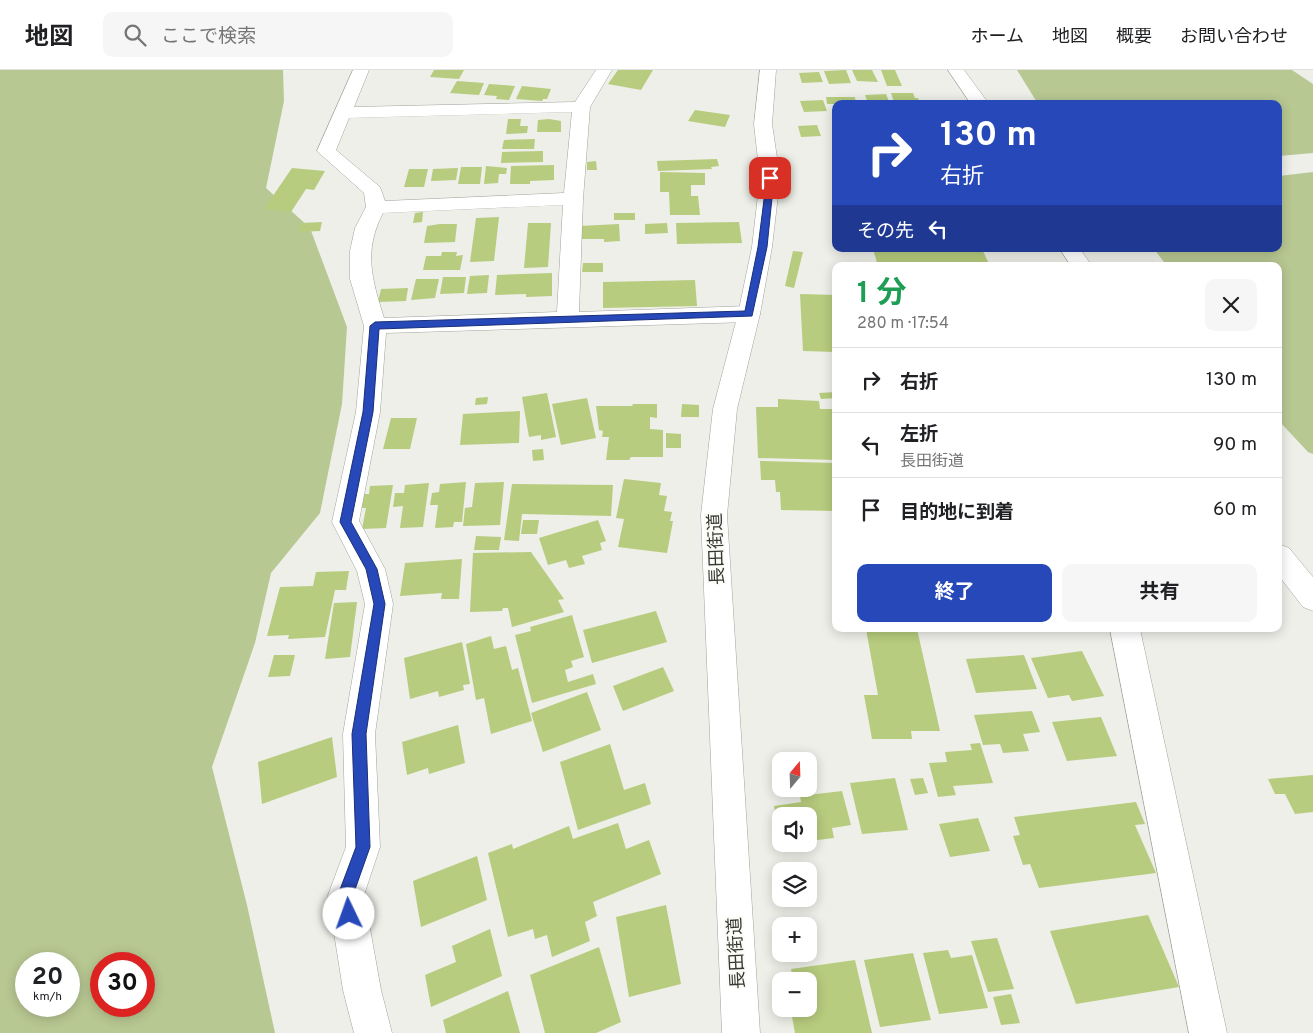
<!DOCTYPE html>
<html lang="ja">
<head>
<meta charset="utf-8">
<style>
  :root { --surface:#fff; --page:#f6f6f6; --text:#202124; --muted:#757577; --line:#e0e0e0; --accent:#2748b8 }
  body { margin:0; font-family:Overpass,"Noto Sans JP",sans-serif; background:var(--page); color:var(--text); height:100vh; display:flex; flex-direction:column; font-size:19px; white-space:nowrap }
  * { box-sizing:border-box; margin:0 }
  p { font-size:16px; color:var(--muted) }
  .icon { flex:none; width:28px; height:28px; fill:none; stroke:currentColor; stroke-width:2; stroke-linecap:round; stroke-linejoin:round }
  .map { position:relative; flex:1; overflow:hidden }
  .sheet { position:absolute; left:832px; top:192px; width:450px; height:370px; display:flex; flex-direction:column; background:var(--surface); border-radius:10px; box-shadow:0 2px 12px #0003 }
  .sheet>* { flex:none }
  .banner { position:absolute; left:832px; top:30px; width:450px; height:152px; border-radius:10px; box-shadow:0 2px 12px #0003; background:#2748b8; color:#fff; overflow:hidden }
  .needle { width:32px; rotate:19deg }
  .buttons { position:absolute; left:772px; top:682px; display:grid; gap:10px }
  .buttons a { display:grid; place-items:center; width:45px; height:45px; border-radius:10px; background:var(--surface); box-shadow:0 2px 12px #0003; font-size:25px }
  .speed { position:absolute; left:15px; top:882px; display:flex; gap:10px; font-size:25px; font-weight:700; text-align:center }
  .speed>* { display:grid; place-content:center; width:65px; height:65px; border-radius:50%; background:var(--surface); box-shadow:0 2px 12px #0003; line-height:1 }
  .speed small { font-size:12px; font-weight:400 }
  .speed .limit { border:8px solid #d22; background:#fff; color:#111 }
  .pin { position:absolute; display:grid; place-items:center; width:42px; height:42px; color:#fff; margin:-21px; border-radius:10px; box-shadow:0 2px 8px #0006 }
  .me { position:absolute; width:55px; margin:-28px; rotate:357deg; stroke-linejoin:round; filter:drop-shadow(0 0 4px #0008) }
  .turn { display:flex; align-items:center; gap:18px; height:105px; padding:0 25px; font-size:22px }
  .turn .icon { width:65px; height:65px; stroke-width:2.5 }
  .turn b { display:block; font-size:35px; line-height:42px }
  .then { display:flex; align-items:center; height:48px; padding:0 25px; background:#0003; gap:10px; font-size:19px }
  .round { display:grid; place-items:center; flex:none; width:52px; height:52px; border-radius:10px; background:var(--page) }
  .headline { display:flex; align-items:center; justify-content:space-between; height:85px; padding:0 25px }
  h1 { font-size:30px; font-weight:700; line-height:38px; color:#1e9e55 }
  .cta { display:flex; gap:10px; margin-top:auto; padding:10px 25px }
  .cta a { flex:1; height:58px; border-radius:10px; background:var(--accent); color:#fff; font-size:20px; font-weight:700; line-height:58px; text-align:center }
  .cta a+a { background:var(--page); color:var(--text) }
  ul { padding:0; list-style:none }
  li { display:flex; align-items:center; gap:15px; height:65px; padding:0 25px; border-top:1px solid var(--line) }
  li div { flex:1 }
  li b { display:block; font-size:19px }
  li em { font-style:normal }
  header { display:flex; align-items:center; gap:30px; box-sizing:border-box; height:70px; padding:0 25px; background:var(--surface); border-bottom:1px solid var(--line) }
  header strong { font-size:24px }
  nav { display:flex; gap:28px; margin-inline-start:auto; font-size:18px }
  .search { width:350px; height:45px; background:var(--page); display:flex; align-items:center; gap:12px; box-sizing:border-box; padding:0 18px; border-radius:10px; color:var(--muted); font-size:19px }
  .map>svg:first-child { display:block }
  .green { fill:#b8c892; fill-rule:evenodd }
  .building { fill:#b7cc7e }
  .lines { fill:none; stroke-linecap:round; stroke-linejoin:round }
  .street-casing { stroke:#a1a49d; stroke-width:1 }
  .secondary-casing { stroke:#a1a49d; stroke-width:1 }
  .street { fill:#fff; fill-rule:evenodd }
  .secondary { fill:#fff; fill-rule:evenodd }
  .route { fill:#2748b8; stroke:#192f78 }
  .labels { text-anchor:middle; stroke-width:4; stroke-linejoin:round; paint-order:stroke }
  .street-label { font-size:18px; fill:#363734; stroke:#fafcf5 }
</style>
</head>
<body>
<header>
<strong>地図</strong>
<div class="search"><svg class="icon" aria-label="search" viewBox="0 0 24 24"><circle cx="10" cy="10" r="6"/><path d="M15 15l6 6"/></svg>ここで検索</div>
<nav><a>ホーム</a><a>地図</a><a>概要</a><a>お問い合わせ</a></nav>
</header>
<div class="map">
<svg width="1313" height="963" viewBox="0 0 1313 963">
  <rect width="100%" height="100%" fill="#edefe8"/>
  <!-- green -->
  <g class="green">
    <path d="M0 0H283L284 31 266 118 310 158 347 257 342 334 320 443 271 503 255 573 212 697 247 835 275 963H0ZM26 894H69V936H26ZM101 894H144V936H101Z"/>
    <path d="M1017 0H1292L1313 14V83L1279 86V34H1038Z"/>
    <path d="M1313 102V384L1308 382 1279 351V196H1167L1154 179H1279V106Z"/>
  </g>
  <!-- building -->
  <g class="building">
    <path d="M434 0H464L459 9 430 7Z"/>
    <path d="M618 0H653L641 20 608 14Z"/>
    <path d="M846 0 851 13 829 14 824 1Z"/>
    <path d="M852 0H872L878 12 857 11Z"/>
    <path d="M881 0H895L902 16H887Z"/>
    <path d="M819 2 823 12 802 13 799 3Z"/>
    <path d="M457 11 484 13 479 25 450 23Z"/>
    <path d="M489 14 515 16 509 30 496 29 497 26 484 25Z"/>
    <path d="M522 16 551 19 547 29H543L542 31 516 29Z"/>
    <path d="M891 23H913L915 28H918L920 34 894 32Z"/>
    <path d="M886 24 890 34H868L865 25Z"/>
    <path d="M826 27H855L856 34H827Z"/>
    <path d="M823 30 827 41 804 42 800 31Z"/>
    <path d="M695 40 730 45 725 57 688 51Z"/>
    <path d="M508 49H521L520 56H528L527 63 506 64Z"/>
    <path d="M549 49 561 51V62H537L538 50Z"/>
    <path d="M817 55 821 66 801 67 798 56Z"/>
    <path d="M535 69 534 79H502L504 70Z"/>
    <path d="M543 81V92L501 93 502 82Z"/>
    <path d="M717 89 719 96 711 97 712 99 658 101 657 91Z"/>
    <path d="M596 91 597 100H587V92Z"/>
    <path d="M554 95V110L530 111V114H510L511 96Z"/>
    <path d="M486 96 507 98 506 104H499L498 113 484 114Z"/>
    <path d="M461 97H482L480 114H458Z"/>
    <path d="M292 98 325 101 314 120 306 119 291 142 264 139Z"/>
    <path d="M458 98 456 110 431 111 433 99Z"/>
    <path d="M409 99H428L424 117H404Z"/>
    <path d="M660 102 705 103V115H691V126H698L700 145H670L669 122H660Z"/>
    <path d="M423 142 422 152 413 153 415 143Z"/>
    <rect x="614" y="143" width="21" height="7"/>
    <path d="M499 147 494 191 470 192 476 148Z"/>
    <path d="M322 152 320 161 298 162 301 153Z"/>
    <path d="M739 152 742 173 677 174 676 153Z"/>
    <path d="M528 153H551L548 197 524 198Z"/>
    <path d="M667 153 668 163 645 164V154Z"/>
    <path d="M440 154H457L455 172 424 173 427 156Z"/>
    <path d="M619 154 620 171 604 172V169H580V156Z"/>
    <path d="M873 179H982L990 196H878Z"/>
    <path d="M793 181 803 182 794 218 785 216Z"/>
    <path d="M442 182H457L456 186 463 185 460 200H423L426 186H441Z"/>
    <path d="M583 193H603V202H582Z"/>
    <path d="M552 203V226L526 227V224L495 225 497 205Z"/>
    <path d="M489 205 487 223 467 224 470 206Z"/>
    <path d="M443 207H466L464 223 440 224Z"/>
    <path d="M416 209H439L435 228 411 230Z"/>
    <path d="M695 210 697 236 603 238V212Z"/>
    <path d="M408 218 406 231 378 232 381 219Z"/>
    <path d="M800 224 836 225V282L803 281Z"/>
    <path d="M836 322V328L821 329 819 323Z"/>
    <path d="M547 323 556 367 541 370V365L529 367 522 327Z"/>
    <path d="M488 327 487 334 475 335 476 328Z"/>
    <path d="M587 328 596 368 561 375 552 334Z"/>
    <path d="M778 329 819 331 820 339H836V390L758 388 756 337H778Z"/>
    <path d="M633 334H657V348L650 347V359L663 360V387H631L629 390H606L609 367H602L603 361 599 360 596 336H632Z"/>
    <path d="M682 334 699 335V347H681Z"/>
    <path d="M520 341 519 373 460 375 463 344Z"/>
    <path d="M391 348H417L410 379H383Z"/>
    <path d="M666 363 681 364V378H666Z"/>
    <path d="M543 379 544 390 533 391 532 380Z"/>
    <path d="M760 391 836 393V441L781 440 780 422H776L775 410H761Z"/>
    <path d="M624 409 661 413 659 425 667 426 664 441 672 442 670 451H673L667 483 618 477 624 449 616 448Z"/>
    <path d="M466 412 462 452H454L453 457 435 458 438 435H430L432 423 439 422 440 414Z"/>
    <path d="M504 412 500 455 463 456 465 438 472 437 475 413Z"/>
    <path d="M429 413 423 457 400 458 403 436 393 437 395 423H404L405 415Z"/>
    <path d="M512 414 613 415 611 446 522 444 519 471 504 470Z"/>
    <path d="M393 415 386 458 362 459 366 438H361L364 424H369L370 416Z"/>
    <path d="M523 450H539L537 464H521Z"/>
    <path d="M598 450 606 471 600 473 602 480 582 486 585 494 569 498 566 490 548 495 539 468Z"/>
    <path d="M476 466 501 467 499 480H474Z"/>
    <path d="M531 482 564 529 558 530 564 542 512 557 508 538H503L502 541 470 542 473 483Z"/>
    <path d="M462 489 459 529H441L442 523 400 526 405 493Z"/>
    <path d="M349 501 346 520H335L325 567 288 569 289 565 267 566 280 517 313 516 316 502Z"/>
    <path d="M357 532 350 587 325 589 334 533Z"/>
    <path d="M656 541 667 572 592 593 583 560Z"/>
    <path d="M572 545 584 587 571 591 573 597 565 600 568 612 593 604 596 614 532 633 515 565 531 561 530 557Z"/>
    <path d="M866 559H917L940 661H911L912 669H872L864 625H878Z"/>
    <path d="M491 566 494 579 506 576 512 600 518 598 532 651 491 664 484 628 476 630 466 574Z"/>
    <path d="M462 572 470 614 463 615 464 620 439 627 438 621 410 629 404 588Z"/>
    <path d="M1082 581 1104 626 1072 631 1069 625 1048 628 1031 588Z"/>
    <path d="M274 585H295L290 606 268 607Z"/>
    <path d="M1024 585 1037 619 976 623 966 589Z"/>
    <path d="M663 597 674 621 623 641 613 616Z"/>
    <path d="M587 622 601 660 543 682 531 643Z"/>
    <path d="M1032 641 1040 662 1023 664 1029 681 1003 683 1000 674 983 675 974 645Z"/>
    <path d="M1101 647 1117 686 1067 691 1052 652Z"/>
    <path d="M458 655 465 693 429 704 428 698 407 705 402 672Z"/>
    <path d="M332 667 337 707 262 734 258 692Z"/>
    <path d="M980 673 993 713 953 716 956 725 938 727 929 693 947 692 945 682 972 680 970 674Z"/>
    <path d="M610 674 624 720 645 713 651 734 578 760 560 692Z"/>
    <path d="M1313 705V742L1295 744 1285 724H1275L1268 709Z"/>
    <path d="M895 708 908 760 862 764 850 713Z"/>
    <path d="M923 708 928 723 915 725 910 709Z"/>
    <path d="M842 721 851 755 832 758 834 768 809 771V746H781L780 766 774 736 801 732 800 726Z"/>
    <path d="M1136 732 1145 754 1135 755 1156 803 1039 818 1030 794 1023 795 1013 766 1020 765 1014 747Z"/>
    <path d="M978 748 990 781 950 787 939 754Z"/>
    <path d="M618 753 626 779 649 770 661 804 593 832 597 846 585 852 590 871 552 887 547 865 535 869 533 859 508 867 488 783 512 774 513 779 569 756 573 769Z"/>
    <path d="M477 786 487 830 421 857 413 811Z"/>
    <path d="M666 835 681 914 629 927 616 847Z"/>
    <path d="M1148 845 1179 917 1076 934 1050 861Z"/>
    <path d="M490 859 502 906 431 937 425 905 456 892 452 876Z"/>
    <path d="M997 868 1014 919 988 922 971 871Z"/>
    <path d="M599 877 621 952 596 963H545L530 905Z"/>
    <path d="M948 880 951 888 972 885 988 938 939 944 923 883Z"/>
    <path d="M913 883 931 950 880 957 864 890Z"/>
    <path d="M855 890 872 963H795L791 941 809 939V911H793L791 899Z"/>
    <path d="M508 921 520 963H446L443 950Z"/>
    <path d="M1011 924 1020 953 1001 955 993 927Z"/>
  </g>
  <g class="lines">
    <defs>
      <g id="street">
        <path d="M353 0H369L354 37 575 32 596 0H612L590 37 583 129 579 242 749 236 757 239 760 244 757 249 749 252 386 263 380 342 359 451 385 499 393 534 375 664 380 777 364 825 381 920 392 963H354L343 920 328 825 346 777 343 664 365 534 357 501 332 452 356 342 364 256 350 209V181L355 158 366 137 364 123 317 81ZM572 42 564 123 385 131 380 117 336 80 349 48ZM563 135 557 242 384 248C372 209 363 181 383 143Z"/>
        <path d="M948 0H964L989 34H971Z"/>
        <path d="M1060 179H1080L1092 196H1071Z"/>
        <path d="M1279 474 1289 478 1313 507V541L1303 537 1279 506Z"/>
        <path d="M1110 559H1140L1227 963H1189Z"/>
      </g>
      <path id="secondary" d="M760 0H776L772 54 780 108 772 177 760 244 737 339 727 445 760 963H722L701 445 713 339 738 244 752 177 760 108 754 54Z"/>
    </defs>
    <!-- street casing -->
    <use href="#street" class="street-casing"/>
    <!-- secondary casing -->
    <use href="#secondary" class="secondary-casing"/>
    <!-- street -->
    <use href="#street" class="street"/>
    <!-- secondary -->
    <use href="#secondary" class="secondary"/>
  </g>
  <!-- route -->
  <path class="route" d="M767 106 774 108 767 177 752 246 379 259 373 342 351 452 377 499 385 534 366 664 370 777 353 825 356 844 354 849 349 851 344 849 338 825 356 777 352 664 374 534 366 499 340 452 363 342 370 256 375 252 745 241 758 177Z"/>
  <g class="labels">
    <!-- street labels -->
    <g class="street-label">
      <text transform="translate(716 479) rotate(-92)" y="6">長田街道</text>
      <text transform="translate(736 883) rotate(-93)" y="6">長田街道</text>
    </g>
  </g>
</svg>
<div class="buttons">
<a><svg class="needle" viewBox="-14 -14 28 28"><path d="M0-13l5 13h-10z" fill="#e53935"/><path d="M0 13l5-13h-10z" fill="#757577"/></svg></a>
<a><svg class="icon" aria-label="sound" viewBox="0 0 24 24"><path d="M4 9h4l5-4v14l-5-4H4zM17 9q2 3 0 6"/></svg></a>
<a><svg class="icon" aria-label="layers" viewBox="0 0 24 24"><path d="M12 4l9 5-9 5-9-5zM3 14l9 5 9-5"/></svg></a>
<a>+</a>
<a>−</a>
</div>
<div class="speed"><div>20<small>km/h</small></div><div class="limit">30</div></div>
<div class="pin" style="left:770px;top:108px;background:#d93025"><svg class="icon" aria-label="arrive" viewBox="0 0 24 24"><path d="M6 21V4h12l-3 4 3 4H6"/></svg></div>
<svg class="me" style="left:349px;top:844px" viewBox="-20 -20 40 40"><circle r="19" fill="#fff"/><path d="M0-13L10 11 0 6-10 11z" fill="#2748b8"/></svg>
<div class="banner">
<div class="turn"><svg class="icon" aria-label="right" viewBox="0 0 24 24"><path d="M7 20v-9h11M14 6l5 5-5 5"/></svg><div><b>130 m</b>右折</div></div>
<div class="then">その先<svg class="icon" aria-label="left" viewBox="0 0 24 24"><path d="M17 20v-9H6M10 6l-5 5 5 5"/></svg></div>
</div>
<section class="sheet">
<div class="headline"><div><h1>1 分</h1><p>280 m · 17:54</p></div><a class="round"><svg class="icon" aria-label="close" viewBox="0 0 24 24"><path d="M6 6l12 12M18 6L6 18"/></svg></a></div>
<ul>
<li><svg class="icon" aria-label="right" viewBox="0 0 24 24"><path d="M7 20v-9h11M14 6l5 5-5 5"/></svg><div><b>右折</b></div><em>130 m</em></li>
<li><svg class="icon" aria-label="left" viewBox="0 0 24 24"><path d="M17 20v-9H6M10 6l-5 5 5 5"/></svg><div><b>左折</b><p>長田街道</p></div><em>90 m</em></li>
<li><svg class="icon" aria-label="arrive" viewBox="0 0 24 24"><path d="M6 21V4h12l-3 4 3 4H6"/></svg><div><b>目的地に到着</b></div><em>60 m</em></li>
</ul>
<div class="cta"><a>終了</a><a>共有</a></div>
</section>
</div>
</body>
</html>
